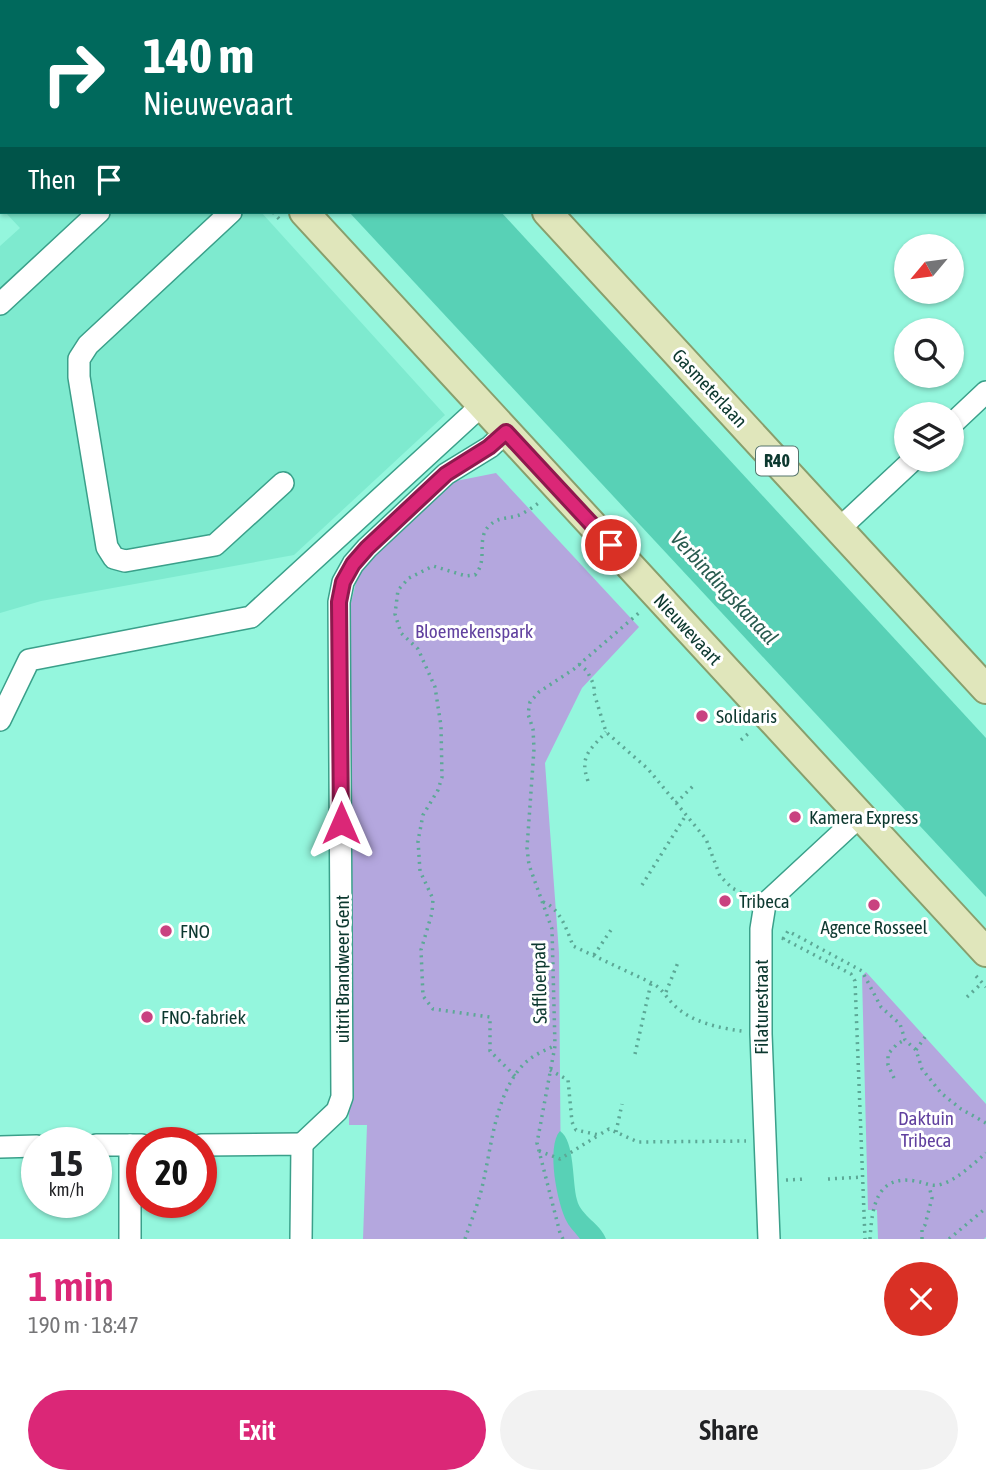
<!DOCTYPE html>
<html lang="en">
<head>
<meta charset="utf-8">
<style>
  :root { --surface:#fff; --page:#f2f2f2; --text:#202124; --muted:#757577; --accent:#db2777 }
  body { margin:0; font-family:"Asap Condensed",sans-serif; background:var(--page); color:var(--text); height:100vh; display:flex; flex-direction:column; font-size:26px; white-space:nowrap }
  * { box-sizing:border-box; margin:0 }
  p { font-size:23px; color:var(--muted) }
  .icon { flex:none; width:38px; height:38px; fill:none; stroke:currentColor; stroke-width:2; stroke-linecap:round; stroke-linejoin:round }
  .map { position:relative; height:1239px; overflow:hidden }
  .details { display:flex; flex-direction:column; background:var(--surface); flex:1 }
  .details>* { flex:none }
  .hud { position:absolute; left:0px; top:0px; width:987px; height:214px; box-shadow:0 2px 5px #0004; background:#00695c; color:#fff; overflow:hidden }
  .needle { width:46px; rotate:241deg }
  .fabs { position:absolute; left:894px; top:234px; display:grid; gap:14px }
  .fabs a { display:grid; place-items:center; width:70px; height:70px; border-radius:50%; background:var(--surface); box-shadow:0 2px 5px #0004; font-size:35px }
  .speed { position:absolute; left:21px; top:1127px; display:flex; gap:14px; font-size:35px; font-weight:700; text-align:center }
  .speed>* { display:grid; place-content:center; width:91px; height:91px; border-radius:50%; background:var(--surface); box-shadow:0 2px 5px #0004; line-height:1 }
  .speed small { font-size:18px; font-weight:400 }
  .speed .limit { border:10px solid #d22; background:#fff; color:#111 }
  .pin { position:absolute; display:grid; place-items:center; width:60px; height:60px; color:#fff; margin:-30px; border:4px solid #fff; border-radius:50%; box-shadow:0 2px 7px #0007 }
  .me { position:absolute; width:77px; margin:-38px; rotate:0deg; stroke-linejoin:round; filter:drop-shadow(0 0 5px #0008) }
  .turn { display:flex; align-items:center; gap:24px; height:147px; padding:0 28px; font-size:32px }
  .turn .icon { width:91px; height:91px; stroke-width:2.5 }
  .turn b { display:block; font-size:49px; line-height:60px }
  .then { display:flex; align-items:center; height:66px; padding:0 28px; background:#0003; gap:14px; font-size:26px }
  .round { display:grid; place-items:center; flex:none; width:74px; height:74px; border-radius:37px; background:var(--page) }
  .summary { display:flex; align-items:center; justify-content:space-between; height:119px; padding:0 28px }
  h1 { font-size:42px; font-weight:600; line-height:52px; color:var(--accent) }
  .cta { display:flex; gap:14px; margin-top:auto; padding:14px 28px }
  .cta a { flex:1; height:80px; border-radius:42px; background:var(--accent); color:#fff; font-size:28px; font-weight:600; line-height:80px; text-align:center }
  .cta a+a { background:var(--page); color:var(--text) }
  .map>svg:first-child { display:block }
  .built { fill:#7eeacf }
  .green { fill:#b4a7de }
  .water { fill:#58d1b6 }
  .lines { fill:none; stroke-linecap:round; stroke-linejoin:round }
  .minor-casing { stroke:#3aa08a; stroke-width:24 }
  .major-casing { stroke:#889f6d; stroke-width:32 }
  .path { stroke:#5ca896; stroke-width:3.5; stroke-dasharray:2 5; stroke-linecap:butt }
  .minor { stroke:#fff; stroke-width:21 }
  .major { stroke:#e0e6bb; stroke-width:28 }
  .route-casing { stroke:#8e194d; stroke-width:18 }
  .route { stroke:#db2777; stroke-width:12 }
  .poi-dot { fill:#c94280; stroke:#fff; stroke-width:2.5 }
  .labels { text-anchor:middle; stroke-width:6; stroke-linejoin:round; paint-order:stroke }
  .shield { fill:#fff; stroke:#55746d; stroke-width:2 }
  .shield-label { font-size:18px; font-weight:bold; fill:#0c382f }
  .street-label { font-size:19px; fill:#0c382f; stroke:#fff }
  .park-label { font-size:19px; fill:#61419f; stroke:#fff }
  .poi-label { font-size:19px; fill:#0c382f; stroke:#fff; text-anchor:start }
  .water-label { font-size:21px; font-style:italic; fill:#295c50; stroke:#fff }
</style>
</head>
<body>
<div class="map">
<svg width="986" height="1239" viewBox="0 0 986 1239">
  <rect width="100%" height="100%" fill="#94f6dd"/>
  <!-- built -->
  <path class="built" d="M5 212H75L77 214 79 212H261L445 415 294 555 41 601 0 613V246L20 228Z"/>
  <!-- green -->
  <g class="green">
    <path d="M496 473 639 627 582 688 545 763 559 953 561 1194 591 1239H363L367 1125H349L351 603 357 578 376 552 444 489 456 481Z"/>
    <path d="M866 972 986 1104V1237L984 1239H878L877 1210H868L862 976Z"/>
  </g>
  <!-- water -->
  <g class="water">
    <path d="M349 212H501L986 738V897Z"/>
    <path d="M560 1131C575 1141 572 1182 577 1200 581 1216 601 1224 606 1239H580C576 1233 570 1228 567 1222 557 1204 546 1146 560 1131Z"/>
  </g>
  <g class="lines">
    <defs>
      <g id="minor">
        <path d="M231 212 88 345 79 359V377L107 547 114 558 125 561 215 545 283 483"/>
        <path d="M0 304 99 212"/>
        <path d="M952 424 986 392"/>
        <path d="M839 529 913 460"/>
        <path d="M0 720 29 660 251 617 482 405"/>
        <path d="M302 1144 337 1111 342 1097 339 602 343 582 353 564 367 548 446 474 490 447 506 432"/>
        <path d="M96 1145H142"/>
        <path d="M130 1145V1239"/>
        <path d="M201 1145 302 1144 301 1239"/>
        <path d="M0 1147 37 1146"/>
        <path d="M769 1239 761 1034V929L765 904 860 816"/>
      </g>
      <g id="major">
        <path d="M109 0 110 2"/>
        <path d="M351 0 352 2"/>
        <path d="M304 212 986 952"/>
        <path d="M547 212 986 689"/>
      </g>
    </defs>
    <!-- minor casing -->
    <use href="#minor" class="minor-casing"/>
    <!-- major casing -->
    <use href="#major" class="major-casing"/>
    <!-- path -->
    <g class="path">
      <path d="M76 0 77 2"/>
      <path d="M867 0 869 2"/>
      <path d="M757 2 758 0"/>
      <path d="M985 118H986"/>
      <path d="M273 212 281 221"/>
      <path d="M579 664 587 671 594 685V693L606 732 648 769 706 839 720 876 732 888 748 896"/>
      <path d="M741 740 750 732"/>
      <path d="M588 781C579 756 590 750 606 732"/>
      <path d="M676 803 694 785"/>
      <path d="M642 885 686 815"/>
      <path d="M543 902C560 908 567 930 573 946L654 984C663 990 666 997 673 1004 690 1022 719 1028 742 1031"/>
      <path d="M782 938 851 974 855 981 865 1239"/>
      <path d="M783 939 788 931 862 971 881 1007 900 1024 905 1040 916 1050 922 1069 941 1093 961 1109 986 1123"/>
      <path d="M594 955 613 927"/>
      <path d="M976 976 986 987"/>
      <path d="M666 992 679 960"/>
      <path d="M967 997 982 983"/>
      <path d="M916 1050 925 1037"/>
      <path d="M635 1054 651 983"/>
      <path d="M550 1070 568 1080 572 1122 576 1130 599 1135 609 1129 638 1142 746 1141"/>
      <path d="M515 1076 490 1051V1017L433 1009 423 996 421 950 432 913 433 899 420 871 418 841 423 815 438 790 442 777 441 726 435 687 418 649 401 633 395 614 398 590 409 578 433 566 466 576 475 575C489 560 475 538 490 525 499 517 506 519 516 516 524 514 533 507 540 502"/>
      <path d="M894 1078 888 1065V1054L897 1044 905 1040"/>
      <path d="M616 1132 622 1104"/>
      <path d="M539 1151 560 1159 599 1135"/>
      <path d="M828 1179 863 1177"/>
      <path d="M786 1180 805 1179"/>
      <path d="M465 1239C471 1221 479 1202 483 1183 492 1144 495 1097 522 1066 531 1056 543 1051 554 1046"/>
      <path d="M563 1239 560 1233 537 1143 555 1046 552 929 529 865 527 848 534 749 533 729 528 714 530 702 539 692 574 669 640 612"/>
      <path d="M870 1239C872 1210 875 1174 915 1181 925 1182 931 1188 942 1184 958 1179 973 1164 986 1153"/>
      <path d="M922 1239V1228L925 1225 932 1198 929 1186"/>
      <path d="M949 1239 986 1208"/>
    </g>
    <!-- minor -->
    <use href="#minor" class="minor"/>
    <!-- major -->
    <use href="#major" class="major"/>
  </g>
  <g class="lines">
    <defs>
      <path id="route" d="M341 823 339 602 343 582 353 564 367 548 446 474 489 447 506 432 611 545"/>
    </defs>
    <!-- route casing -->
    <use href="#route" class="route-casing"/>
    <!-- route -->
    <use href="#route" class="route"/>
  </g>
  <!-- markers -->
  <g class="poi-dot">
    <circle cx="702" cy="716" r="7"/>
    <circle cx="795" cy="817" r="7"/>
    <circle cx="725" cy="901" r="7"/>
    <circle cx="874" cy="905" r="7"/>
    <circle cx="166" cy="931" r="7"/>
    <circle cx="147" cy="1017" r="7"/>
  </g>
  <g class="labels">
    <!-- shield labels -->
    <rect class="shield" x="756" y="446.5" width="42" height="29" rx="5"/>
    <g class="shield-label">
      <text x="777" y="467">R40</text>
    </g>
    <!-- street labels -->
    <g class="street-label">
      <text transform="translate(710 388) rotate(47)" y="7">Gasmeterlaan</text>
      <text transform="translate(688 629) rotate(47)" y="7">Nieuwevaart</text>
      <text transform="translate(342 969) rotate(-90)" y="7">uitrit Brandweer Gent</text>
      <text transform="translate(539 983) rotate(-91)" y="7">Saffloerpad</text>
      <text transform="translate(761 1007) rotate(-90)" y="7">Filaturestraat</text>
    </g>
    <!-- park labels -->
    <g class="park-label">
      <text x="474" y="638">Bloemekenspark</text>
      <text x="926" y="1125">Daktuin<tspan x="926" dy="22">Tribeca</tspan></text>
    </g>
    <!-- poi labels -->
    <g class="poi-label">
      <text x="716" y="723">Solidaris</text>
      <text x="809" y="824">Kamera Express</text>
      <text x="739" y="908">Tribeca</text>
      <text x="874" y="934" text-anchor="middle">Agence Rosseel</text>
      <text x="180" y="938">FNO</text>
      <text x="161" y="1024">FNO-fabriek</text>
    </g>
    <!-- water labels -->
    <g class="water-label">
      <text transform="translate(724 588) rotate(47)" y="7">Verbindingskanaal</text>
    </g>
  </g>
</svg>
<div class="fabs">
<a><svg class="needle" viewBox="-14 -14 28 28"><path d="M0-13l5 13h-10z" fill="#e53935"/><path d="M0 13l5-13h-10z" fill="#757577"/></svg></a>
<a><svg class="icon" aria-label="search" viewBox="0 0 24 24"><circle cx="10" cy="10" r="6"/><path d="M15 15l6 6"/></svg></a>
<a><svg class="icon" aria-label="layers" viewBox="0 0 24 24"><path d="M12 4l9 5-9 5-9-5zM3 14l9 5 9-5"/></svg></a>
</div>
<div class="speed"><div>15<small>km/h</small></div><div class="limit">20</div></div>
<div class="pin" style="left:611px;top:545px;background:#d93025"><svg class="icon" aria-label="arrive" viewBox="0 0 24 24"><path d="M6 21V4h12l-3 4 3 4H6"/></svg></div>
<svg class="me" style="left:341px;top:823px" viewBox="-20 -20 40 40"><path d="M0-17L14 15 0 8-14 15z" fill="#db2777" stroke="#fff" stroke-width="4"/></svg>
<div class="hud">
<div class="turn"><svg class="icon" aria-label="right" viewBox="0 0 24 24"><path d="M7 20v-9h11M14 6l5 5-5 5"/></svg><div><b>140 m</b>Nieuwevaart</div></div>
<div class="then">Then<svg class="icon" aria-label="arrive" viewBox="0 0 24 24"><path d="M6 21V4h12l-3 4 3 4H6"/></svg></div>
</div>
</div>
<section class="details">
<div class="summary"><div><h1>1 min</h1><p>190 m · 18:47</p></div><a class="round" style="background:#d93025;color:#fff"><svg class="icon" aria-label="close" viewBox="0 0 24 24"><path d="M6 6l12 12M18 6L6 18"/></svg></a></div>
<div class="cta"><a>Exit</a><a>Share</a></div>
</section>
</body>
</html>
